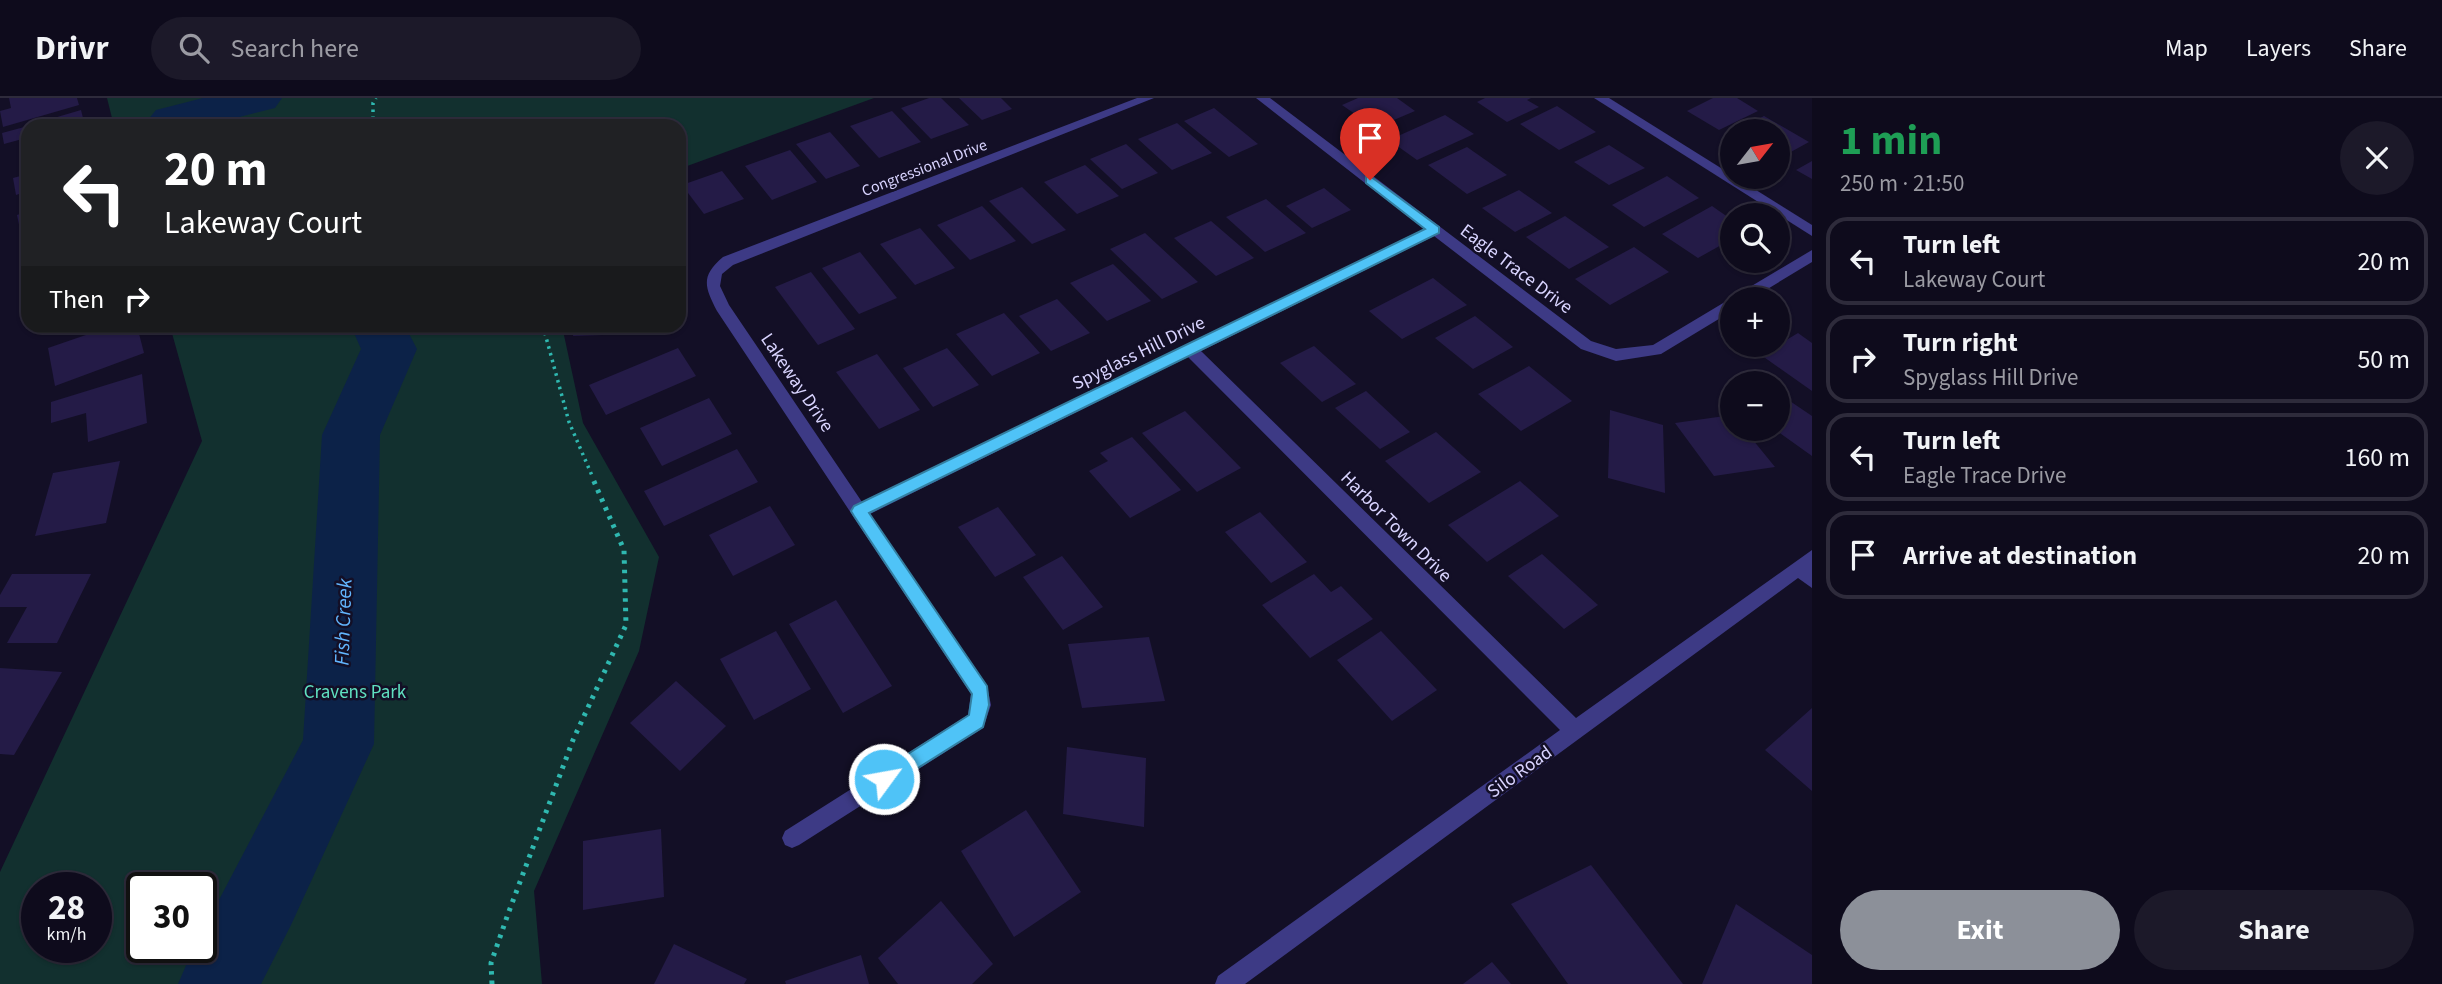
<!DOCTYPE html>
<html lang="en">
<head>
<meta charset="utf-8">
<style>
  :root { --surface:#0e0b1c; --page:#1c1929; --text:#f1f3f6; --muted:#9b9ba3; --line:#2e2b3b; --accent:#8c9099 }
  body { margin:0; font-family:"Source Sans 3",sans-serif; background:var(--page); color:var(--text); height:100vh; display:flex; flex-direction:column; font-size:26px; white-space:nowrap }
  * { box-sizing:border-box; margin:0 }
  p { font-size:23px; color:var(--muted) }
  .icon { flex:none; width:38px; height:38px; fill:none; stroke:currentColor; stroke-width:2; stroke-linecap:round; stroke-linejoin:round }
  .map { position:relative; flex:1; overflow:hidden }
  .sheet { display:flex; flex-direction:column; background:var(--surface); width:630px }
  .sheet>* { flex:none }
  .banner { position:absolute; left:21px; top:21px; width:665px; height:214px; border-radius:21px; box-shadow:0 2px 5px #0004,0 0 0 2px var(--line); background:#202124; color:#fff; overflow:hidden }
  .needle { width:46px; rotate:59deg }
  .buttons { position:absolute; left:1720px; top:21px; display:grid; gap:14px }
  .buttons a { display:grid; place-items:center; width:70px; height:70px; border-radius:50%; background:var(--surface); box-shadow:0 2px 5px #0004,0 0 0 2px var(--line); font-size:35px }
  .speed { position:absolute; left:21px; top:774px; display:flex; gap:14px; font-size:35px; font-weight:700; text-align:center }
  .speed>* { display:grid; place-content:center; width:91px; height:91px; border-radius:50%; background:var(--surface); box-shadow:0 2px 5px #0004,0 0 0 2px var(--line); line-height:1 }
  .speed small { font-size:18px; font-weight:400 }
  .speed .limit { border:4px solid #111; border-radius:10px; background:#fff; color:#111 }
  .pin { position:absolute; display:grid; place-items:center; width:60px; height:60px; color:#fff; margin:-72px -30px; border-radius:50% 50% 50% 0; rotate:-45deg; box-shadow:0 0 7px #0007 }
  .pin .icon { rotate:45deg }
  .me { position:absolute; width:77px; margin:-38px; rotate:58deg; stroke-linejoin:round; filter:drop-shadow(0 0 5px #0008) }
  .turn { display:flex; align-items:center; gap:24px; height:147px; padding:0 28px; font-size:32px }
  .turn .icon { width:91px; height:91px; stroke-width:2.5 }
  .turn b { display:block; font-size:49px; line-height:60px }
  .then { display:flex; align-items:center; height:66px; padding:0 28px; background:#0003; gap:14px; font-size:26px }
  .round { display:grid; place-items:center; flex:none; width:74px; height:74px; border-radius:37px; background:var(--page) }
  .headline { display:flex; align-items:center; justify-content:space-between; height:119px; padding:0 28px }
  h1 { font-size:42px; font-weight:700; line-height:52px; color:#1e9e55 }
  .action { display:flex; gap:14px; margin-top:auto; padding:14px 28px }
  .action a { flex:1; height:80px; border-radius:42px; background:var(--accent); color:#fff; font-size:28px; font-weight:700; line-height:80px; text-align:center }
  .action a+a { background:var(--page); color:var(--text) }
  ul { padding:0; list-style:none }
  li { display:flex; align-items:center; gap:21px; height:88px; margin:0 14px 10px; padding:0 14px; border:4px solid var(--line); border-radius:21px }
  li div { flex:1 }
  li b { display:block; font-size:26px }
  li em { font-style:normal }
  header { display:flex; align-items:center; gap:42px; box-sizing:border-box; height:98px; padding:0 35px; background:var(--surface); border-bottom:2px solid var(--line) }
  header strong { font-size:33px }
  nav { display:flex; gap:38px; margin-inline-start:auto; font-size:24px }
  .search { width:490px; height:63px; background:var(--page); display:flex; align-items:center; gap:18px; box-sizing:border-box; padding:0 24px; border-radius:38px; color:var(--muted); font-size:26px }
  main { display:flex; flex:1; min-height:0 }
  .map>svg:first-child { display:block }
  .green { fill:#12302f; fill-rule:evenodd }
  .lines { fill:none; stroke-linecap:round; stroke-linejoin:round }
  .river { fill:#0c2248; fill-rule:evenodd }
  .building { fill:#241b47 }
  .path-far1 { stroke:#2fb8b0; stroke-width:3.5; stroke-dasharray:2.5 4.5; stroke-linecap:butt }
  .path { stroke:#2fb8b0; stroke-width:5; stroke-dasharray:3.5 6; stroke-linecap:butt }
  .minor { fill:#3d3a85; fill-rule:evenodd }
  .route { fill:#4fc3f7; stroke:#337fa1; stroke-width:2 }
  .labels { text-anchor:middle; stroke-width:5; stroke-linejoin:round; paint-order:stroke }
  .far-street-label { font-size:16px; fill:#d9d4ff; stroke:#130f26 }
  .street-label { font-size:19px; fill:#d9d4ff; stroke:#130f26 }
  .park-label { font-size:19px; fill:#5fe0c0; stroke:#130f26 }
  .water-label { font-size:21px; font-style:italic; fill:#62b6ff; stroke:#130f26 }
</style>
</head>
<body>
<header>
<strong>Drivr</strong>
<div class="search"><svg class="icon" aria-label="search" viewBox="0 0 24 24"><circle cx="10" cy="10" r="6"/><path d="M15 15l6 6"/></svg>Search here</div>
<nav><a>Map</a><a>Layers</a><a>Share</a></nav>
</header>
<main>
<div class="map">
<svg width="1812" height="886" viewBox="0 0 1812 886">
  <rect width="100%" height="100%" fill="#130f26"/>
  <!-- green -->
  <g class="green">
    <path d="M107 0H874L679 71V28H114Z"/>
    <path d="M170 228H562L583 325 659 459 639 553 534 793 542 886H0V774L202 343ZM37 789H96V849H37ZM142 789H201V849H142Z"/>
  </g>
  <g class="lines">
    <!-- river -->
    <g class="river">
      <path d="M203 0H282L275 10 204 28H143L156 12Z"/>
      <path d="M351 228H405L417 251 380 337 374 646 291 827 261 886H178L194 849H201V836L303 642 322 337 361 251Z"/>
    </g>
  </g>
  <!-- building -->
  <g class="building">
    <path d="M9 0H77L79 7 3 29 0 13 11 10Z"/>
    <path d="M929 0H941L969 27 931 41 901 10Z"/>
    <path d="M959 0H1001L1012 11 982 22Z"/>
    <path d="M1358 0H1397L1415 13 1375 30 1342 7Z"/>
    <path d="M1485 0H1531L1527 2 1539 9 1507 24 1477 4Z"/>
    <path d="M1713 0H1737L1758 13 1719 32 1687 13Z"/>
    <path d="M1557 8 1596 34 1559 52 1520 26Z"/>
    <path d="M1214 10 1258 46 1229 59 1184 23Z"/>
    <path d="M81 12 85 28H30V27Z"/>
    <path d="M892 13 921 44 879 60 850 28Z"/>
    <path d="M1445 17 1474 36 1417 62 1389 42Z"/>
    <path d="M1764 18 1809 44 1778 61V33H1735Z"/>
    <path d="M1177 25 1212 55 1172 72 1138 41Z"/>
    <path d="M28 28V45L26 40 4 46 2 35Z"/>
    <path d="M830 34 860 68 826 81 796 46Z"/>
    <path d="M1126 46 1158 75 1122 91 1090 61Z"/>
    <path d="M1609 47 1645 70 1609 87 1574 64Z"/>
    <path d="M1467 49 1507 77 1467 96 1428 67Z"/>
    <path d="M790 52 817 84 772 102 745 68Z"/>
    <path d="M1812 63V81L1796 72Z"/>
    <path d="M1085 67 1119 98 1077 116 1044 84Z"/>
    <path d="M722 73 744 101 704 116 682 87Z"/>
    <path d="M28 76V93L16 97 13 80Z"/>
    <path d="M1667 78 1699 100 1644 129 1612 107Z"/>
    <path d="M1022 89 1066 132 1032 146 989 103Z"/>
    <path d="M1324 90 1351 112 1312 130 1286 108Z"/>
    <path d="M1519 92 1552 115 1515 134 1482 110Z"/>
    <path d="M1266 101 1306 135 1265 154 1226 119Z"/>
    <path d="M982 108 1016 143 970 162 937 127Z"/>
    <path d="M1712 108 1732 122V141L1698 160 1662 136Z"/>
    <path d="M28 113V133L21 136 17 117Z"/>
    <path d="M1565 118 1609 149 1569 171 1526 139Z"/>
    <path d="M1211 123 1254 160 1216 178 1174 140Z"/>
    <path d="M920 130 955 170 915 187 880 146Z"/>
    <path d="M1145 135 1198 184 1162 201 1110 151Z"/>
    <path d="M1634 149 1669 174 1610 207 1575 181Z"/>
    <path d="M860 154 897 200 859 216 822 170Z"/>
    <path d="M1113 166 1151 203 1107 223 1070 185Z"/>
    <path d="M811 174 855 231 818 247 775 189Z"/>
    <path d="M1433 180 1467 207 1402 241 1369 213Z"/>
    <path d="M1057 201 1090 235 1051 253 1019 218Z"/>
    <path d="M1004 215 1040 255 992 278 956 236Z"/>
    <path d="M1475 218 1513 249 1473 271 1435 240Z"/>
    <path d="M112 228H137L144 255 55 288 48 250Z"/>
    <path d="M575 228H633L632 236 573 238Z"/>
    <path d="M1798 235 1812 245V293L1761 257Z"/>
    <path d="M1314 248 1356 286 1322 304 1280 265Z"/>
    <path d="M678 250 696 278 606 317 589 287Z"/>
    <path d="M947 250 979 287 933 309 903 270Z"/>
    <path d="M877 256 920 312 879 331 836 274Z"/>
    <path d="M1529 268 1572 303 1521 333 1478 296Z"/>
    <path d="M1750 275 1765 285H1735Z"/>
    <path d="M142 276 147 325 88 344 86 315 51 325V304Z"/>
    <path d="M1366 293 1410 334 1380 351 1335 310Z"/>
    <path d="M1778 295 1812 318V358L1774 331H1778Z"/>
    <path d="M709 300 732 336 662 368 640 330Z"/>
    <path d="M1610 312 1663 327 1665 395 1608 380Z"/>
    <path d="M1185 313 1241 370 1197 394 1142 335Z"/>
    <path d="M1732 317V331H1744L1775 369 1714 378 1675 325Z"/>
    <path d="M1436 334 1481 374 1429 405 1385 363Z"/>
    <path d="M1132 339 1181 392 1130 420 1089 373 1108 363 1100 355Z"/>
    <path d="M737 351 758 384 664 428 644 393Z"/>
    <path d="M120 363 106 425 35 438 53 375Z"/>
    <path d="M1520 383 1559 418 1487 464 1448 427Z"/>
    <path d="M770 408 795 447 733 478 709 437Z"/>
    <path d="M998 409 1036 457 995 479 958 429Z"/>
    <path d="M1260 414 1307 464 1271 485 1225 434Z"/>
    <path d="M1542 456 1598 507 1564 531 1508 478Z"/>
    <path d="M1062 458 1103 509 1063 532 1023 479Z"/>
    <path d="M12 476H91L57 545H7L27 509H0V497Z"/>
    <path d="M1314 476 1331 494 1341 488 1373 521 1310 560 1262 507Z"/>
    <path d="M836 502 892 588 843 615 789 526Z"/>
    <path d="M776 533 811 591 754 622 720 561Z"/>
    <path d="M1381 533 1437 592 1392 623 1337 562Z"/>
    <path d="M1149 539 1165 603 1082 610 1068 546Z"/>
    <path d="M0 570 62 574 14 657 0 656Z"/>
    <path d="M676 583 726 628 680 673 630 625Z"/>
    <path d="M1812 610V693L1765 652Z"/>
    <path d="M1067 649 1146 660 1144 729 1063 716Z"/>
    <path d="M1026 712 1081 794 1014 839 961 753Z"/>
    <path d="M661 731 664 799 583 812V743Z"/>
    <path d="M1591 767 1683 886H1568L1511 806Z"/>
    <path d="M941 803 993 866 972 886H898L878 860Z"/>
    <path d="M1736 806 1812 857V886H1702Z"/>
    <path d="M674 846 747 881 744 886H654Z"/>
    <path d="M861 857 869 886H786L785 883Z"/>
    <path d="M1492 864 1511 886H1463Z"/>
  </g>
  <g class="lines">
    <!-- path-far1 -->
    <g class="path-far1">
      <path d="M373 28V5L376 0"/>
      <path d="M543 228 569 324 593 380"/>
    </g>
    <!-- path -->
    <path class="path" d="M492 886 491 865 508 816 573 642 626 527 624 452 592 379"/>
    <!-- minor -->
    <g class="minor">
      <path d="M1137 0H1154L733 167 722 176 720 188 729 207 862 404 1424 131 1256 0H1270L1591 243 1616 251 1653 247 1812 152V164L1751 201H1732V213L1661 256 1616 263 1581 251 1434 138 1201 253 1576 620 1812 452V490L1798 480 1245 886H1215L1218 878 1560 632 1188 259 870 416 987 588 991 607 983 630 799 747 792 750 785 747 782 740 785 733 968 617 971 596 717 213C704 188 701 178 723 159Z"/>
      <path d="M1594 0H1609L1812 127V138Z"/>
    </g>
  </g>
  <!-- route -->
  <path class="route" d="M1370 78 1439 129V135L869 415 987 588 989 607 983 629 891 687 884 690 878 687 875 681 878 675 969 617 972 596 854 418 851 413 854 408 1425 131 1366 85V79Z"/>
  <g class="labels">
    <!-- far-street labels -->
    <g class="far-street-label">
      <text transform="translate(924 69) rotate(-21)" y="6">Congressional Drive</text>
    </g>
    <!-- street labels -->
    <g class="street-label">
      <text transform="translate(1517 170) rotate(37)" y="7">Eagle Trace Drive</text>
      <text transform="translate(1138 254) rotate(-26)" y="7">Spyglass Hill Drive</text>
      <text transform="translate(798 284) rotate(56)" y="7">Lakeway Drive</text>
      <text transform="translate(1397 428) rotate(45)" y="7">Harbor Town Drive</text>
      <text transform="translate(1519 673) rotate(-36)" y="7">Silo Road</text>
    </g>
    <!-- park labels -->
    <g class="park-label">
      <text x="355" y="600">Cravens Park</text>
    </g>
    <!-- water labels -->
    <g class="water-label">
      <text transform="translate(343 524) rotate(-88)" y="7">Fish Creek</text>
    </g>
  </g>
</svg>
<div class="buttons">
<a><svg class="needle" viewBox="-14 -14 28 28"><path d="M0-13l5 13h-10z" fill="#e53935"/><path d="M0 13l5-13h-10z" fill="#9b9ba3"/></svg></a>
<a><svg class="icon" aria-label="search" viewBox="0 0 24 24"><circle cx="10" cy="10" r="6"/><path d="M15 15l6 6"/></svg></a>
<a>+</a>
<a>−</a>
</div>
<div class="speed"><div>28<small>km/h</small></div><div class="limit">30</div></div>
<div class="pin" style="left:1370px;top:82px;background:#d93025"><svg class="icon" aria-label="arrive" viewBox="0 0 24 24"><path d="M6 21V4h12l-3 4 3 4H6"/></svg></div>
<svg class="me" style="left:884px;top:681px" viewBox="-20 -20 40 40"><circle r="17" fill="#4fc3f7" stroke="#fff" stroke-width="3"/><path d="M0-11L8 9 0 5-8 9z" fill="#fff"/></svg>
<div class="banner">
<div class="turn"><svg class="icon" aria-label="left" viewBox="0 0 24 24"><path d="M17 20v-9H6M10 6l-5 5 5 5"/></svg><div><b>20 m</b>Lakeway Court</div></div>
<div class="then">Then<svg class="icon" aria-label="right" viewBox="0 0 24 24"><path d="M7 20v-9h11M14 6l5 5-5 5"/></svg></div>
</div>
</div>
<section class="sheet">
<div class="headline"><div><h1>1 min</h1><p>250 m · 21:50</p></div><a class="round"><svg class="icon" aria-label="close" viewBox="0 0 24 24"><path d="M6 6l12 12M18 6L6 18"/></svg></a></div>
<ul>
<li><svg class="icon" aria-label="left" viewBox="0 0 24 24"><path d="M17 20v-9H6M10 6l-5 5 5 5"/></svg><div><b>Turn left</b><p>Lakeway Court</p></div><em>20 m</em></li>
<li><svg class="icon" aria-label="right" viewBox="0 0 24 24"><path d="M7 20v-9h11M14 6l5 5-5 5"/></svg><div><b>Turn right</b><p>Spyglass Hill Drive</p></div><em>50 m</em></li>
<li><svg class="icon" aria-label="left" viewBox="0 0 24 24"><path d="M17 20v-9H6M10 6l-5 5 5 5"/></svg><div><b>Turn left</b><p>Eagle Trace Drive</p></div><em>160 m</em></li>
<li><svg class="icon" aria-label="arrive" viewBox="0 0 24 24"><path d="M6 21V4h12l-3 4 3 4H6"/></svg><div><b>Arrive at destination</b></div><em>20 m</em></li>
</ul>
<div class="action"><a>Exit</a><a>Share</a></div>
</section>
</main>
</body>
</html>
